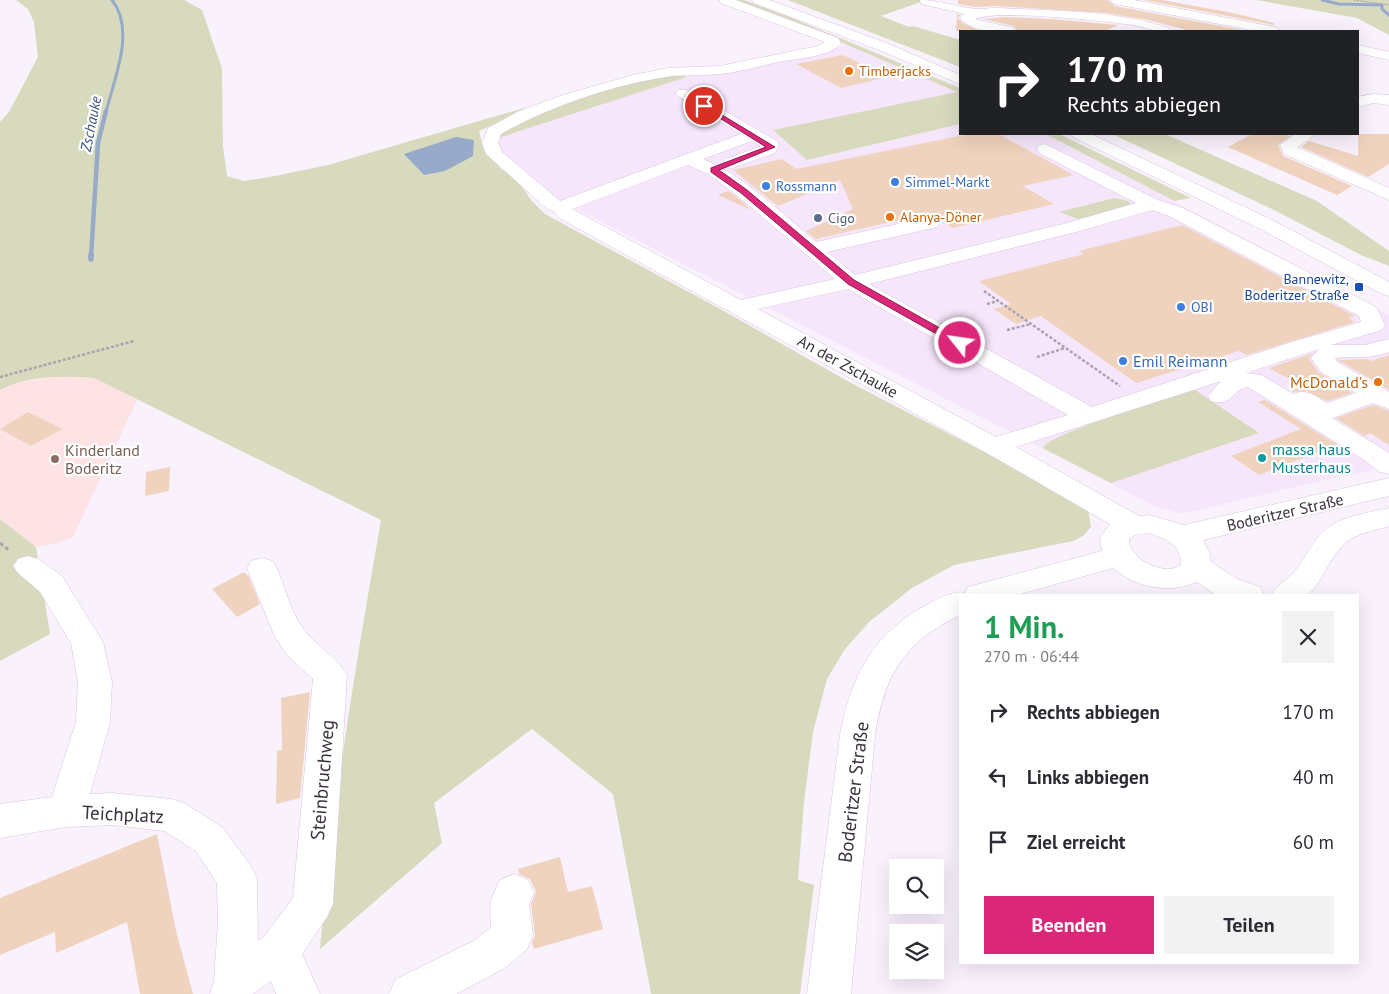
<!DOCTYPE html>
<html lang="de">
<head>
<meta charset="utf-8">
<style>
  :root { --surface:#fff; --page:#f2f2f3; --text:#2b2b33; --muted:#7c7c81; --accent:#db2777 }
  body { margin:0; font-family:"PT Sans",sans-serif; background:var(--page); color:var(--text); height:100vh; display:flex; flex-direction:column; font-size:19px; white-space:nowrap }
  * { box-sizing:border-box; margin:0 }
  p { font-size:16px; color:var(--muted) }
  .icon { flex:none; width:28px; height:28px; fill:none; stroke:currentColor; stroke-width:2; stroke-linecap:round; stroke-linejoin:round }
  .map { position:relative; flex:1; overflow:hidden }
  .side { position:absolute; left:959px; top:594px; width:400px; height:370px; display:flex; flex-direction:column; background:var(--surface); border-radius:0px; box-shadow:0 5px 20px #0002 }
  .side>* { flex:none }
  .hud { position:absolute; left:959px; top:30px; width:400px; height:105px; border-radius:0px; box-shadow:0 5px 20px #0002; background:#202124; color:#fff; overflow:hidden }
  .controls { position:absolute; left:889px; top:859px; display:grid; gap:10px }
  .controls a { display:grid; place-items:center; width:55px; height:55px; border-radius:0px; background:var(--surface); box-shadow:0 5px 20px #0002; font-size:25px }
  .pin { position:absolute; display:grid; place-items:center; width:42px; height:42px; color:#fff; margin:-21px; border:2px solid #fff; border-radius:50%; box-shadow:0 1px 5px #0007 }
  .me { position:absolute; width:55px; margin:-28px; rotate:300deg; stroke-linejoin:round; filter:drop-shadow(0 0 4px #0008) }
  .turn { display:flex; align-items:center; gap:18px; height:105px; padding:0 25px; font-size:22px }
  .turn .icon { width:65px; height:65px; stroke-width:2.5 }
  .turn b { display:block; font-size:35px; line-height:42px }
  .round { display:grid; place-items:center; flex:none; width:52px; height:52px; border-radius:0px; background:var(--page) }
  .summary { display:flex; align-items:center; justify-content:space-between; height:85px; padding:0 25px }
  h1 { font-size:30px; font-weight:700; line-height:38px; color:#1e9e55 }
  .button { display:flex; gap:10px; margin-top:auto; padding:10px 25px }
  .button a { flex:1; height:58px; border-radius:0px; background:var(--accent); color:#fff; font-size:20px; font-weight:700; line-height:58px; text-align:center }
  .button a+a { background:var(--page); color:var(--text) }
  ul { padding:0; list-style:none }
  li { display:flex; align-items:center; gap:15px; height:65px; padding:0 25px }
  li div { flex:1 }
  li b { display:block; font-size:19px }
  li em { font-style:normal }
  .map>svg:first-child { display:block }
  .built { fill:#f6e6fb }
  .education { fill:#fee3e4 }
  .green { fill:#d8dabe }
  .water { fill:#98aac9 }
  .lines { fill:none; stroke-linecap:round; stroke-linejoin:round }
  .stream-far2 { stroke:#98aac9; stroke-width:3 }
  .stream-far1 { stroke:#98aac9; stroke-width:4.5 }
  .stream { stroke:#98aac9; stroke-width:5.5 }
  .building { fill:#efd3be }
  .minor-casing { stroke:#d9c5df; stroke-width:1 }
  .major-casing { stroke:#d9c5df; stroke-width:1 }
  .path-far2 { stroke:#aba3ae; stroke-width:1; stroke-dasharray:2 1; stroke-linecap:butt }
  .path-far1 { stroke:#aba3ae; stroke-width:2.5; stroke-dasharray:3 2; stroke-linecap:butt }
  .path { stroke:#aba3ae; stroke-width:3; stroke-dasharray:4 2.5; stroke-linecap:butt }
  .minor { fill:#fff; fill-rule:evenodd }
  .major { fill:#fff; fill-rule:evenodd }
  .route { fill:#db2777; stroke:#8e194d }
  .food-dot { fill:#e8710a; stroke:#fff; stroke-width:2 }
  .shop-dot { fill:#3f7fe0; stroke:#fff; stroke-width:2 }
  .service-dot { fill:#5c6f8a; stroke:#fff; stroke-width:2 }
  .transit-dot { fill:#1a4fb4; stroke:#fff; stroke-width:2 }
  .culture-dot { fill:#0f9aa8; stroke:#fff; stroke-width:2 }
  .education-dot { fill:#8d6e63; stroke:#fff; stroke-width:2 }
  .labels { text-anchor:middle; stroke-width:4.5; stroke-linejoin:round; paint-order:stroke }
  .far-food-label { font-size:14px; fill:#c56008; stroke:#fff; text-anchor:start }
  .far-shop-label { font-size:14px; fill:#366cbe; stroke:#fff; text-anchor:start }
  .far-service-label { font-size:14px; fill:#4e5e75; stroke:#fff; text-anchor:start }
  .far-transit-label { font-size:14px; fill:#164399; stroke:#fff; text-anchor:end }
  .far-water-label { font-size:15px; font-style:italic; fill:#38527e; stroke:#fff }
  .shop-label { font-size:16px; fill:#366cbe; stroke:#fff; text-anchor:start }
  .street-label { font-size:16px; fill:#3a323c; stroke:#fff }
  .food-label { font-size:16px; fill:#c56008; stroke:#fff; text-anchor:end }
  .culture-label { font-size:16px; fill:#0d838f; stroke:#fff; text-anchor:start }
  .education-label { font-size:16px; fill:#785e54; stroke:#fff; text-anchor:start }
  .near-street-label { font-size:19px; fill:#3a323c; stroke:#fff }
</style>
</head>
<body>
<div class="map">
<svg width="1389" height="994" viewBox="0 0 1389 994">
  <rect width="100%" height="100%" fill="#f9f1fc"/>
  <!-- built -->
  <path class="built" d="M849 45 958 92 807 160 960 124V134H1046L1389 315V467L1320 481 1190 512 1178 513 1156 507 551 196 503 155 497 143 498 138 687 77Z"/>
  <!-- education -->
  <path class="education" d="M54 376 94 378 137 400 73 537 58 543 36 547 0 519V390L11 384Z"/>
  <!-- green -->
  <g class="green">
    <path d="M16 0H184L202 10 222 69 223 146 227 176 244 181 275 176 328 165 524 108 525 111 479 131 484 151 502 170 509 173 522 186 531 200 545 214 722 310 851 383 990 455 1088 509 1091 527 1083 536 1073 541 954 565 912 588 869 622 845 649 827 679 813 732 804 802 798 880 814 885 800 994H651L613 794 532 729 434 803 442 843 320 949C332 804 356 664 381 520L94 378C62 376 29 375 0 390V122L9 112 38 57 34 22 28 9Z"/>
    <path d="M730 0H744L792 18 960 88V124L807 160 773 130 957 92 831 38Z"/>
    <path d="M788 0H926L881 16 909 27 913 26 960 40V67Z"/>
    <path d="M1256 0H1389V35L1357 18Z"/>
    <path d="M675 74 687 77 498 138 504 128 591 92Z"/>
    <path d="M1046 134H1059L1191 198 1174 201Z"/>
    <path d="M1112 134H1165L1317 201 1389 251V266L1361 255 1274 210Z"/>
    <path d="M1114 198 1128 201 1132 206 1078 219 1059 212Z"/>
    <path d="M1195 390 1259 433 1111 483 1043 448C1051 432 1171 398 1195 390Z"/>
    <path d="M0 519 36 547 50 634 0 661Z"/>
  </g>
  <!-- water -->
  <path class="water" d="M456 137 474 140 473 156 445 171 424 175 404 154Z"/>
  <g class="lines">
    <!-- stream-far2 -->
    <g class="stream-far2">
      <path d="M1322 0 1339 4 1382 5V9L1389 15"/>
      <path d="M106 112C114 79 136 30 112 0"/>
    </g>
    <!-- stream-far1 -->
    <path class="stream-far1" d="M91 257 98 143 106 111"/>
    <!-- stream -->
    <path class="stream" d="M91 259V255"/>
  </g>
  <!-- building -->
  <g class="building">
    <path d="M958 0H1107L1115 6 1247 31H1190L1149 20 1106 13 996 6 976 7 958 4Z"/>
    <path d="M1144 0H1162L1233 13 1274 23V25Z"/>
    <path d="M957 14 961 15 958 18 964 24 980 31H956Z"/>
    <path d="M1005 17 1051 19 1118 25 1105 31H1017L1014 26 983 19Z"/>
    <path d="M843 55 888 77 841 88 796 64Z"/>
    <path d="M969 134H998L1074 175 1023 186 1054 204 952 228 930 213 816 239 806 231 853 209 840 180 778 206 733 170 782 159 796 169Z"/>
    <path d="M1252 134H1283L1290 136 1278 145 1283 156 1352 186 1337 195 1228 147Z"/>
    <path d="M1358 134H1389V164L1368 177 1301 147 1309 141 1358 156Z"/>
    <path d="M728 191 737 197 751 210 718 195Z"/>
    <path d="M1182 225 1355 316 1348 318 1355 322 1246 355 1239 351 1136 383 1041 316 1016 324 994 309 1011 304 979 281 1084 254 1079 251Z"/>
    <path d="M1313 353 1309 359 1319 373 1352 393 1327 401 1307 391 1293 392 1291 391 1298 388 1291 384 1295 382 1269 368Z"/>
    <path d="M1389 355V390L1338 360 1367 359 1371 361Z"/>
    <path d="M1265 400 1339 446 1331 449 1329 448 1259 475 1231 456 1301 429 1258 402Z"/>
    <path d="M1373 405 1389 411V445L1370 433 1364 436 1336 418Z"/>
    <path d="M28 412 41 418 62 429 31 446 0 429Z"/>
    <path d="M170 467 169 491 145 496 146 472Z"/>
    <path d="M244 572 249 577 260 604 237 617 212 589Z"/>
    <path d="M310 692 300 798 276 804 277 751 282 750 281 698Z"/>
    <path d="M157 834 176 931 193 994H140L127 922 56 953 55 932 0 955V898Z"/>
    <path d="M560 857 568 892 592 886 603 929 534 949 532 942 535 935 531 904 536 892 530 879 519 874 518 869Z"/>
  </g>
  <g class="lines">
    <defs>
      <g id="minor">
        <path d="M719 0H736L838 38 841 43C830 57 800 58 783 61 763 65 741 72 720 74 702 76 684 74 666 77 613 85 548 107 501 134L498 143 502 152 560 201 741 134 678 96 676 93 678 90H688L777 141 779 145 775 153 732 168 726 167 723 163 726 159 761 146 752 141 703 159C746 177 781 213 816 242L930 217 937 219 939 223 937 227 827 252 855 275 1067 223 1136 203 1039 153 1037 149 1039 145 1045 144 1158 200 1183 208 1376 307 1385 325 1382 330 1331 345H1365L1389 339V352C1365 360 1358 356 1335 358L1337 362 1389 392V409L1373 403 1332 418 1389 453V474L1380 472 1364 460 1248 387C1231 389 1234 407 1211 401L1208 396 1221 381 1016 447 1139 516 1149 515 1184 525 1389 478V496L1203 540 1210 554 1211 562 1237 579 1260 587 1264 595H1216L1197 582C1169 594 1136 588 1113 568L1017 595H960V615C903 643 885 674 875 735L851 994H807L840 735C851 675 875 630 932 602 941 598 955 590 965 593L968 587 1102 551 1100 538 1110 524 985 452 559 218 555 212 546 208 486 154 482 143 488 128 519 111 563 95 633 75 668 68 720 66 818 46 825 42 721 3ZM688 165 708 174 738 196 835 279 741 300 572 209ZM1152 210 1169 216 1359 316 1361 322 1292 342 1092 407 869 284 1080 231ZM848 289 1068 415 996 437 758 309ZM1319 349 1311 358 1321 372 1356 393 1327 403C1316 396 1306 388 1293 394L1261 375 1246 373ZM1149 533C1166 539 1182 544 1181 565 1165 577 1128 559 1129 539L1135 535Z"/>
        <path d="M920 0C939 0 957 7 976 9 983 10 991 7 999 8 1056 11 1114 10 1169 28L1170 31C1153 32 1148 28 1133 25 1104 21 997 9 975 19L1014 28 1015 31C998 32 972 33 960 18L965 14 921 4Z"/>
        <path d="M1109 0H1134L1275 27 1281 31H1256L1115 4Z"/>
        <path d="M1358 45 1389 52V60L1358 53Z"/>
        <path d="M1373 94 1389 95V105L1373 103 1358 107V97Z"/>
        <path d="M1295 134H1314L1312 137 1297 147 1389 188V200L1284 154 1280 145Z"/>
        <path d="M1389 508V526C1376 530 1363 532 1351 539 1331 551 1325 579 1308 595H1271C1277 585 1287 580 1295 571 1304 560 1310 547 1319 536 1336 516 1365 514 1389 508Z"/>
        <path d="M28 556 38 559 62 576 103 642 112 682 110 722 90 794 112 793 171 799 184 803 222 827 251 866 257 879 258 941 264 937 293 898 313 679 287 655 274 635 247 568 251 561 262 558 273 561C284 581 288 605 300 624 312 644 336 655 347 675L333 904 327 917 302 954 320 994H276L271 981 253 994H210L214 981 218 922 217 883 196 851 164 831 112 825 66 827 0 838V804L52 797 76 722 78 682 71 643 40 592 18 573 13 566 18 559Z"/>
        <path d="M514 874 528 880 534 893 529 904 533 935 527 949 505 968 456 994H389L396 979 475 940 491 927C489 904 490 900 500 880Z"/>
      </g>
      <g id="major">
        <path d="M752 0H769L889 44 960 75V84L879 50 754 3Z"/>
        <path d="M1071 134H1091L1276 222 1389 282V296L1382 294 1262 230 1073 137Z"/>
      </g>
    </defs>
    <!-- minor casing -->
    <use href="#minor" class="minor-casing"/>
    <!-- major casing -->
    <use href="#major" class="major-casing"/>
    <!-- path-far2 -->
    <path class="path-far2" d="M1354 0 1389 5"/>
    <!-- path-far1 -->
    <g class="path-far1">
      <path d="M984 291 1120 386"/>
      <path d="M987 304 998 301"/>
      <path d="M1007 330 1031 324"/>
      <path d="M1037 357 1065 348"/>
      <path d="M0 377 134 341"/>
    </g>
    <!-- path -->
    <path class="path" d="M0 543 10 551"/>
    <!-- minor -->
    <use href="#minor" class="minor"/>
    <!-- major -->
    <use href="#major" class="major"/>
  </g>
  <!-- route -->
  <path class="route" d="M704 104 775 147 719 170 747 190 854 280 963 341V345H956L848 284 741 193 711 172V168L766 147 702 107 701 106Z"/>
  <!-- markers -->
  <g class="food-dot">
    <circle cx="849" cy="71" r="5"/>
    <circle cx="890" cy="217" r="5"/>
    <circle cx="1378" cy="382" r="5"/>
  </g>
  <g class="shop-dot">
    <circle cx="895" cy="182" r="5"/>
    <circle cx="766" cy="186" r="5"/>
    <circle cx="1181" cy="307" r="5"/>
    <circle cx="1123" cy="361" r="5"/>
  </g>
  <circle class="service-dot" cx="818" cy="218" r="5"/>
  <rect class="transit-dot" x="1354" y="282" width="10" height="10" rx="2.5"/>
  <circle class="culture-dot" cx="1262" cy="458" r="5"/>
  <circle class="education-dot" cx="55" cy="459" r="5"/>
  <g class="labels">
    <!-- far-food labels -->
    <g class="far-food-label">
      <text x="859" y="76">Timberjacks</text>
      <text x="900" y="222">Alanya-Döner</text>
    </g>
    <!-- far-shop labels -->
    <g class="far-shop-label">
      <text x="905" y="187">Simmel-Markt</text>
      <text x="776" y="191">Rossmann</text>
      <text x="1191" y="312">OBI</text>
    </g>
    <!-- far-service labels -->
    <g class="far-service-label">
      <text x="828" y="223">Cigo</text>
    </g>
    <!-- far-transit labels -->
    <g class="far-transit-label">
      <text x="1349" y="284">Bannewitz,<tspan x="1349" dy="16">Boderitzer Straße</tspan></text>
    </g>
    <!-- far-water labels -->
    <g class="far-water-label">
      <text transform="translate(91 124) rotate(-79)" y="5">Zschauke</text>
    </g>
    <!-- shop labels -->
    <g class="shop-label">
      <text x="1133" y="367">Emil Reimann</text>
    </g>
    <!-- street labels -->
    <g class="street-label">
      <text transform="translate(848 366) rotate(29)" y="6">An der Zschauke</text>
      <text transform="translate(1285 512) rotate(-13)" y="6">Boderitzer Straße</text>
    </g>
    <!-- food labels -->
    <g class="food-label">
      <text x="1368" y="388">McDonald's</text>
    </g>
    <!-- culture labels -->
    <g class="culture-label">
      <text x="1272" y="455">massa haus<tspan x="1272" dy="18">Musterhaus</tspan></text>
    </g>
    <!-- education labels -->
    <g class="education-label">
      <text x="65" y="456">Kinderland<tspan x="65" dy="18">Boderitz</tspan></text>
    </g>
    <!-- near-street labels -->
    <g class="near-street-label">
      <text transform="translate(322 780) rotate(-85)" y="7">Steinbruchweg</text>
      <text transform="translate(853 792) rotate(-83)" y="7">Boderitzer Straße</text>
      <text transform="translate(123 814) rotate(3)" y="7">Teichplatz</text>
    </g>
  </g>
</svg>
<div class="controls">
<a><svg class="icon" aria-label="search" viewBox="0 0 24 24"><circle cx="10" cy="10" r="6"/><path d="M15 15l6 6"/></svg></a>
<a><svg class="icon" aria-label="layers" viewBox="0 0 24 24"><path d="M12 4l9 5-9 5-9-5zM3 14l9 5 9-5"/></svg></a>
</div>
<div class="pin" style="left:704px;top:106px;background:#d93025"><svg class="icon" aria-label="arrive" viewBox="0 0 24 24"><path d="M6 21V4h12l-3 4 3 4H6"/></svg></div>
<svg class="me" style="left:960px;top:343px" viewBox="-20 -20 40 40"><circle r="17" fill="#db2777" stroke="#fff" stroke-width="3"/><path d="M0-11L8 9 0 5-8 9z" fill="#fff"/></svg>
<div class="hud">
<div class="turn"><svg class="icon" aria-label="right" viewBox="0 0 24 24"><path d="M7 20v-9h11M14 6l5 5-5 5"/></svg><div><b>170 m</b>Rechts abbiegen</div></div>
</div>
<section class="side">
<div class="summary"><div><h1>1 Min.</h1><p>270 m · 06:44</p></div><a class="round"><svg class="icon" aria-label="close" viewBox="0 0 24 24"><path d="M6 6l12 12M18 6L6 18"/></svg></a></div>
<ul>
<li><svg class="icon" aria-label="right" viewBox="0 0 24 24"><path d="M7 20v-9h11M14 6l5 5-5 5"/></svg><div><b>Rechts abbiegen</b></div><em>170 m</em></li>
<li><svg class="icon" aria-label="left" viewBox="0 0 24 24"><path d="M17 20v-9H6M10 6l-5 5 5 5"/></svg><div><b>Links abbiegen</b></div><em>40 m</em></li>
<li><svg class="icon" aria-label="arrive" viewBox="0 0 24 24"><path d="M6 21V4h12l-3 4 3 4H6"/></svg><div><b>Ziel erreicht</b></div><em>60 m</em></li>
</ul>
<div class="button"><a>Beenden</a><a>Teilen</a></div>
</section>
</div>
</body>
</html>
